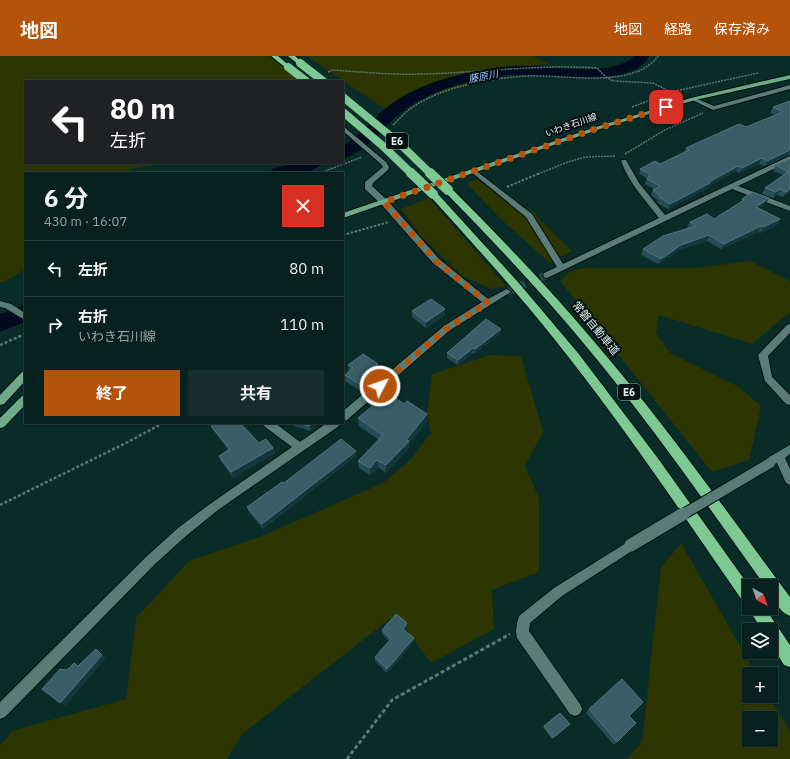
<!DOCTYPE html>
<html lang="ja">
<head>
<meta charset="utf-8">
<style>
  :root { --surface:#07211e; --page:#152e2b; --text:#f1f3f6; --muted:#98a3a4; --line:#283e3c; --accent:#b45309 }
  body { margin:0; font-family:"IBM Plex Sans","Noto Sans JP",sans-serif; background:var(--page); color:var(--text); height:100vh; display:flex; flex-direction:column; font-size:15px; white-space:nowrap }
  * { box-sizing:border-box; margin:0 }
  p { font-size:13px; color:var(--muted) }
  .icon { flex:none; width:22px; height:22px; fill:none; stroke:currentColor; stroke-width:2; stroke-linecap:round; stroke-linejoin:round }
  .map { position:relative; flex:1; overflow:hidden }
  .side { position:absolute; left:24px; top:116px; width:320px; height:252px; display:flex; flex-direction:column; background:var(--surface); border-radius:0px; box-shadow:0 1px 3px #0004,0 0 0 1px var(--line) }
  .side>* { flex:none }
  .hud { position:absolute; left:24px; top:24px; width:320px; height:84px; border-radius:0px; box-shadow:0 1px 3px #0004,0 0 0 1px var(--line); background:#202124; color:#fff; overflow:hidden }
  .needle { width:26px; rotate:140deg }
  .controls { position:absolute; left:742px; top:523px; display:grid; gap:8px }
  .controls a { display:grid; place-items:center; width:36px; height:36px; border-radius:0px; background:var(--surface); box-shadow:0 1px 3px #0004,0 0 0 1px var(--line); font-size:20px }
  .pin { position:absolute; display:grid; place-items:center; width:34px; height:34px; color:#fff; margin:-17px; border-radius:8px; box-shadow:0 2px 6px #0006 }
  .me { position:absolute; width:44px; margin:-22px; rotate:49deg; stroke-linejoin:round; filter:drop-shadow(0 0 3px #0008) }
  .turn { display:flex; align-items:center; gap:14px; height:84px; padding:0 20px; font-size:18px }
  .turn .icon { width:52px; height:52px; stroke-width:2.5 }
  .turn b { display:block; font-size:28px; line-height:34px }
  .round { display:grid; place-items:center; flex:none; width:42px; height:42px; border-radius:0px; background:var(--page) }
  .summary { display:flex; align-items:center; justify-content:space-between; height:68px; padding:0 20px }
  h1 { font-size:24px; font-weight:700; line-height:30px }
  .action { display:flex; gap:8px; margin-top:auto; padding:8px 20px }
  .action a { flex:1; height:46px; border-radius:0px; background:var(--accent); color:#fff; font-size:16px; font-weight:700; line-height:46px; text-align:center }
  .action a+a { background:var(--page); color:var(--text) }
  ul { padding:0; list-style:none }
  li { display:flex; align-items:center; gap:12px; height:56px; padding:0 20px; border-top:1px solid var(--line) }
  li div { flex:1 }
  li b { display:block; font-size:15px }
  li em { font-style:normal }
  header { display:flex; align-items:center; gap:24px; box-sizing:border-box; height:56px; padding:0 20px; background:var(--accent); color:#fff }
  header strong { font-size:19px }
  nav { display:flex; gap:22px; margin-inline-start:auto; font-size:14px }
  .map>svg:first-child { display:block }
  .green { fill:#2d3600; fill-rule:evenodd }
  .lines { fill:none; stroke-linecap:round; stroke-linejoin:round }
  .river { fill:#000b1f; fill-rule:evenodd }
  .minor-tunnel { stroke:#294946; stroke-width:8; stroke-dasharray:8 4; stroke-linecap:butt }
  .minor-casing { stroke:#001311; stroke-width:2 }
  .major-casing { stroke:#001311; stroke-width:2 }
  .highway-casing { stroke:#001311; stroke-width:2 }
  .path-far3 { stroke:#5c7875; stroke-width:1.5; stroke-dasharray:2 1; stroke-linecap:butt }
  .path-far2 { stroke:#5c7875; stroke-width:2; stroke-dasharray:2.5 1.5; stroke-linecap:butt }
  .path-far1 { stroke:#5c7875; stroke-width:2.5; stroke-dasharray:3 2; stroke-linecap:butt }
  .path { stroke:#5c7875; stroke-width:3; stroke-dasharray:4 2.5; stroke-linecap:butt }
  .minor { fill:#5a7c78; fill-rule:evenodd }
  .major { fill:#6faa88; fill-rule:evenodd }
  .highway { fill:#7dc893; fill-rule:evenodd }
  .minor-bridge-far1-casing { stroke:#001311; stroke-width:12; stroke-linecap:butt }
  .minor-bridge-casing { stroke:#001311; stroke-width:15; stroke-linecap:butt }
  .highway-bridge-far1-casing { stroke:#001311; stroke-width:8; stroke-linecap:butt }
  .highway-bridge-casing { stroke:#001311; stroke-width:11; stroke-linecap:butt }
  .minor-bridge-far1 { stroke:#5a7c78; stroke-width:10 }
  .minor-bridge { stroke:#5a7c78; stroke-width:13 }
  .highway-bridge-far1 { stroke:#7dc893; stroke-width:8 }
  .highway-bridge { stroke:#7dc893; stroke-width:10 }
  .wall { fill:#264c57 }
  .shaded-wall { fill:#12383e }
  .building { fill:#395e67; stroke:#53747c }
  .route { stroke:#b45309; stroke-width:7; stroke-dasharray:0 12.6 }
  .labels { text-anchor:middle; stroke-width:4; stroke-linejoin:round; paint-order:stroke }
  .far-street-label { font-size:9px; fill:#ddefed; stroke:#051110 }
  .far-water-label { font-size:10px; font-style:italic; fill:#95c1f8; stroke:#051110 }
  .shield { fill:#051110; stroke:#9cacab; stroke-width:1 }
  .shield-label { font-size:10px; font-weight:bold; fill:#ddefed }
  .street-label { font-size:11px; fill:#ddefed; stroke:#051110 }
</style>
</head>
<body>
<header>
<strong>地図</strong>
<nav><a>地図</a><a>経路</a><a>保存済み</a></nav>
</header>
<div class="map">
<svg width="790" height="703" viewBox="0 0 790 703">
  <rect width="100%" height="100%" fill="#092c28"/>
  <!-- green -->
  <g class="green">
    <path d="M0 0H268L303 25H25V107H168L129 113 128 117H25V213L4 226H0Z"/>
    <path d="M307 0H533L549 8 524 10H507L486 23 433 38 386 54Z"/>
    <path d="M476 123 535 157 541 165 572 195 550 207 504 166 466 127Z"/>
    <path d="M429 142 506 230 491 233 463 220 422 181 401 153Z"/>
    <path d="M750 205 790 225V256L752 288 659 259 656 277 670 297 737 330 761 350 749 404 712 416 560 225 570 215 584 212H696Z"/>
    <path d="M490 299 521 300 543 376 525 410 539 442V516L492 534 494 573 431 607 395 559 242 678 227 703H0V690L12 675 126 643 136 562 189 505 262 480 383 427 411 403 431 377 427 358 432 318Z"/>
    <path d="M681 487 756 618H749V640H769L790 676V703H627L642 686 661 512ZM749 662H771V684H749Z"/>
  </g>
  <g class="lines">
    <!-- river -->
    <g class="river">
      <path d="M634 0H649C647 4 643 9 639 11 613 29 550 19 519 19 509 18 499 21 489 22 459 27 426 37 402 56 382 71 368 96 343 102V90C362 79 374 60 391 48 424 24 472 14 512 10 543 7 610 24 634 0Z"/>
      <path d="M293 107H322C314 120 283 117 270 117L272 113Z"/>
      <path d="M25 249V266L0 276V258Z"/>
    </g>
    <!-- minor-tunnel -->
    <path class="minor-tunnel" d="M507 236 547 219"/>
    <defs>
      <g id="minor">
        <path d="M790 29V33L713 54 690 43 695 42 714 50Z"/>
        <path d="M343 70 386 106 389 111 388 114 373 127 372 130 387 144 439 203 488 243 507 233 511 236 450 274 347 364 343 365V355L444 270 482 246 433 207 381 148 365 133V126L383 111 381 108 343 75Z"/>
        <path d="M790 100V105L738 130 790 150V155L732 133 547 222 544 221 543 219 544 217 557 211 526 161 470 115 475 114 532 158 563 208 659 162C645 144 629 127 621 105L622 104H626L639 127 665 159Z"/>
        <path d="M0 245 11 248 25 257V264L5 252 0 251Z"/>
        <path d="M790 268V277L768 300 772 321 790 339V349L786 348 765 325 758 299 787 269Z"/>
        <path d="M263 367H275L300 386 327 367H340L339 370 218 454 186 480 155 508 5 661 0 663V646L147 500 178 472 210 448 292 391 264 370Z"/>
        <path d="M790 389V398L785 402 790 413V429L786 427 777 407 773 408 769 407 768 404 769 401Z"/>
        <path d="M631 484 635 485 637 489 635 493 562 540 530 567 529 575 580 648 582 653 580 658 575 660 570 658 517 582C515 575 517 566 519 560L554 532Z"/>
      </g>
      <g id="major">
        <path d="M790 19V23L695 44 600 73 343 162V157L596 71 691 42Z"/>
        <path d="M25 315V325L4 348 0 349V339L22 316Z"/>
        <path d="M25 339V349L4 371 0 372V362L22 340Z"/>
      </g>
      <g id="highway">
        <path d="M271 0H278L291 11 286 12Z"/>
        <path d="M288 0H295L303 7 298 8Z"/>
        <path d="M448 131 451 132C502 183 551 234 597 289 666 369 727 456 790 541V560C779 556 771 541 771 530H765C708 450 652 370 590 295 544 239 495 187 445 136L444 134 445 132Z"/>
        <path d="M433 135 436 136 518 226 578 297 657 401 749 530V549L744 547C687 465 632 382 570 303 526 246 478 193 430 140L429 138Z"/>
        <path d="M749 551V552H765L790 589V611L784 609 771 588V574H762L748 552Z"/>
      </g>
    </defs>
    <!-- minor casing -->
    <use href="#minor" class="minor-casing"/>
    <!-- major casing -->
    <use href="#major" class="major-casing"/>
    <!-- highway casing -->
    <use href="#highway" class="highway-casing"/>
    <!-- path-far3 -->
    <g class="path-far3">
      <path d="M328 16 333 14C362 16 392 19 421 18 480 17 538 8 597 12L606 21 613 25 653 27 671 36"/>
      <path d="M632 51 671 36 758 17"/>
      <path d="M393 69C400 62 407 54 416 49 445 30 493 22 527 20 563 18 634 34 658 0"/>
      <path d="M625 98 665 74 703 57"/>
      <path d="M320 117 362 101"/>
      <path d="M538 118 565 107 585 101 616 100"/>
    </g>
    <!-- path-far2 -->
    <g class="path-far2">
      <path d="M507 131 540 117"/>
      <path d="M343 179 389 166"/>
    </g>
    <!-- path-far1 -->
    <g class="path-far1">
      <path d="M0 289 25 278"/>
      <path d="M0 449 128 386 163 367"/>
    </g>
    <!-- path -->
    <path class="path" d="M347 703 392 644 510 578"/>
    <!-- minor -->
    <use href="#minor" class="minor"/>
    <!-- major -->
    <use href="#major" class="major"/>
    <!-- highway -->
    <use href="#highway" class="highway"/>
    <defs>
      <path id="minor-bridge-far1" d="M682 459 770 407"/>
      <path id="minor-bridge" d="M631 489 683 458"/>
      <g id="highway-bridge-far1">
        <path d="M300 7 323 25"/>
        <path d="M288 11 306 25"/>
        <path d="M343 41 399 87 431 118"/>
        <path d="M343 56 384 91 412 118"/>
      </g>
      <g id="highway-bridge">
        <path d="M411 117 433 138"/>
        <path d="M430 117 448 134"/>
      </g>
    </defs>
    <!-- minor-bridge-far1 casing -->
    <use href="#minor-bridge-far1" class="minor-bridge-far1-casing"/>
    <!-- minor-bridge casing -->
    <use href="#minor-bridge" class="minor-bridge-casing"/>
    <!-- highway-bridge-far1 casing -->
    <use href="#highway-bridge-far1" class="highway-bridge-far1-casing"/>
    <!-- highway-bridge casing -->
    <use href="#highway-bridge" class="highway-bridge-casing"/>
    <!-- minor-bridge-far1 -->
    <use href="#minor-bridge-far1" class="minor-bridge-far1"/>
    <!-- minor-bridge -->
    <use href="#minor-bridge" class="minor-bridge"/>
    <!-- highway-bridge-far1 -->
    <use href="#highway-bridge-far1" class="highway-bridge-far1"/>
    <!-- highway-bridge -->
    <use href="#highway-bridge" class="highway-bridge"/>
  </g>
  <!-- wall -->
  <g class="wall">
    <path d="M790 45V99H789L765 110 759 108 739 117 736 115 709 130 708 132 668 153 657 147 658 145 651 139 653 134 654 133 645 128 647 122 639 118 640 113 660 108 684 96 686 92 746 71 776 59 770 57 773 51Z"/>
    <path d="M790 103V136L783 141 777 139 773 142 762 138 765 132 783 119 773 115 776 109Z"/>
    <path d="M769 142 766 147 759 152 780 163 777 169 760 177 758 176 721 193 707 185 679 194 658 208 641 199 643 193 688 172 687 171 690 166 714 163 741 146 742 143Z"/>
    <path d="M412 255 445 259 426 272 412 261Z"/>
    <path d="M501 273 500 277 474 298 472 297 458 309 447 302V297Z"/>
    <path d="M378 308V314L368 322 369 326 359 334 345 325V319L349 315 348 309Z"/>
    <path d="M404 348 427 358V366L409 388 408 393 386 417 378 411 370 419 359 412 358 405 379 384 359 370 358 362Z"/>
    <path d="M292 367H316L310 375 292 369Z"/>
    <path d="M211 370 273 392 275 397 233 422 221 405 219 400 228 394 214 375Z"/>
    <path d="M356 395V400L263 473 249 456 247 451 284 427Z"/>
    <path d="M407 567V572L405 574 414 586 387 617 375 605V601L389 585 382 578V574Z"/>
    <path d="M589 653 629 660 617 686 614 689 586 657Z"/>
    <path d="M570 668 552 683 543 671 544 670Z"/>
  </g>
  <!-- shaded-wall -->
  <g class="shaded-wall">
    <path d="M790 94 789 99 765 110 767 105Z"/>
    <path d="M762 102 759 108 739 117 742 112Z"/>
    <path d="M738 110 736 115 709 130 708 132 668 153 670 148Z"/>
    <path d="M780 133 777 139 773 142 776 136Z"/>
    <path d="M790 133V136L783 141 786 136Z"/>
    <path d="M769 142 766 147 753 157 756 151Z"/>
    <path d="M780 163 777 169 760 177 763 171Z"/>
    <path d="M761 170 758 176 721 193 724 188Z"/>
    <path d="M709 179 707 185 679 194 658 208 661 203 681 189Z"/>
    <path d="M445 253V259L426 272V266Z"/>
    <path d="M501 273 500 277 474 298 475 293Z"/>
    <path d="M473 292 472 297 458 309V304Z"/>
    <path d="M378 308V314L368 322 369 326 359 334V328L366 318Z"/>
    <path d="M427 358V366L409 388 408 393 386 417V409L406 384Z"/>
    <path d="M312 367H316L310 375 309 370Z"/>
    <path d="M273 392 275 397 233 422 231 416Z"/>
    <path d="M356 395V400L263 473 262 468Z"/>
    <path d="M377 404 378 411 370 419V412Z"/>
    <path d="M407 567V572L403 577V573Z"/>
    <path d="M414 582V586L387 617V613Z"/>
    <path d="M102 599 106 602 65 650 60 647Z"/>
  </g>
  <!-- building -->
  <g class="building">
    <path d="M790 45V94L767 105 762 102 742 112 738 110 709 126 710 127 670 148 659 141 660 140 653 134 660 130 647 123 650 118 640 113 655 105 660 108 689 94 686 92 739 68 746 71 783 56 773 51Z"/>
    <path d="M790 103V133L786 136 780 133 776 136 765 132 788 116 776 109Z"/>
    <path d="M753 136 769 142 756 151 780 163 763 171 761 170 724 188 709 179 681 189 661 203 643 193 663 180 696 170 690 166 707 158 714 163 744 144 742 143Z"/>
    <path d="M431 243 445 253 426 266 412 255Z"/>
    <path d="M486 263 501 273 475 293 473 292 458 304 447 297Z"/>
    <path d="M363 298 378 308 366 318 368 321 359 328 345 319 353 312 348 309Z"/>
    <path d="M388 337 404 348 407 345 427 358 406 384 409 385 386 409 377 404 370 412 358 405 383 379 358 362Z"/>
    <path d="M216 367H240L259 387 266 383 273 392 231 416 219 400 230 393 211 370Z"/>
    <path d="M299 367H312L309 370Z"/>
    <path d="M341 383 356 395 262 468 247 451 282 426 284 427Z"/>
    <path d="M396 558 407 567 403 573 414 582 387 613 375 601 391 583 382 574Z"/>
    <path d="M96 593 102 599 60 647 42 633 60 613 67 614 74 607 78 610Z"/>
    <path d="M622 623 643 646 629 660 636 667 617 686 589 653Z"/>
    <path d="M560 657 570 668 553 682 544 670Z"/>
  </g>
  <g class="lines">
    <!-- route -->
    <path class="route" d="M380 330 447 272 488 247 436 205 384 146 598 72 666 51"/>
  </g>
  <g class="labels">
    <!-- far-street labels -->
    <g class="far-street-label">
      <text transform="translate(571 69) rotate(-19)" y="3">いわき石川線</text>
    </g>
    <!-- far-water labels -->
    <g class="far-water-label">
      <text transform="translate(483 20) rotate(-11)" y="4">藤原川</text>
    </g>
    <!-- shield labels -->
    <g class="shield">
      <rect x="386" y="77" width="22" height="16" rx="3"/>
      <rect x="618" y="328" width="22" height="16" rx="3"/>
    </g>
    <g class="shield-label">
      <text x="397" y="89">E6</text>
      <text x="629" y="340">E6</text>
    </g>
    <!-- street labels -->
    <g class="street-label">
      <text transform="translate(596 272) rotate(50)" y="4">常磐自動車道</text>
    </g>
  </g>
</svg>
<div class="controls">
<a><svg class="needle" viewBox="-14 -14 28 28"><path d="M0-13l5 13h-10z" fill="#e53935"/><path d="M0 13l5-13h-10z" fill="#98a3a4"/></svg></a>
<a><svg class="icon" aria-label="layers" viewBox="0 0 24 24"><path d="M12 4l9 5-9 5-9-5zM3 14l9 5 9-5"/></svg></a>
<a>+</a>
<a>−</a>
</div>
<div class="pin" style="left:666px;top:51px;background:#d93025"><svg class="icon" aria-label="arrive" viewBox="0 0 24 24"><path d="M6 21V4h12l-3 4 3 4H6"/></svg></div>
<svg class="me" style="left:380px;top:330px" viewBox="-20 -20 40 40"><circle r="17" fill="#b45309" stroke="#fff" stroke-width="3"/><path d="M0-11L8 9 0 5-8 9z" fill="#fff"/></svg>
<div class="hud">
<div class="turn"><svg class="icon" aria-label="left" viewBox="0 0 24 24"><path d="M17 20v-9H6M10 6l-5 5 5 5"/></svg><div><b>80 m</b>左折</div></div>
</div>
<section class="side">
<div class="summary"><div><h1>6 分</h1><p>430 m · 16:07</p></div><a class="round" style="background:#d93025;color:#fff"><svg class="icon" aria-label="close" viewBox="0 0 24 24"><path d="M6 6l12 12M18 6L6 18"/></svg></a></div>
<ul>
<li><svg class="icon" aria-label="left" viewBox="0 0 24 24"><path d="M17 20v-9H6M10 6l-5 5 5 5"/></svg><div><b>左折</b></div><em>80 m</em></li>
<li><svg class="icon" aria-label="right" viewBox="0 0 24 24"><path d="M7 20v-9h11M14 6l5 5-5 5"/></svg><div><b>右折</b><p>いわき石川線</p></div><em>110 m</em></li>
</ul>
<div class="action"><a>終了</a><a>共有</a></div>
</section>
</div>
</body>
</html>
